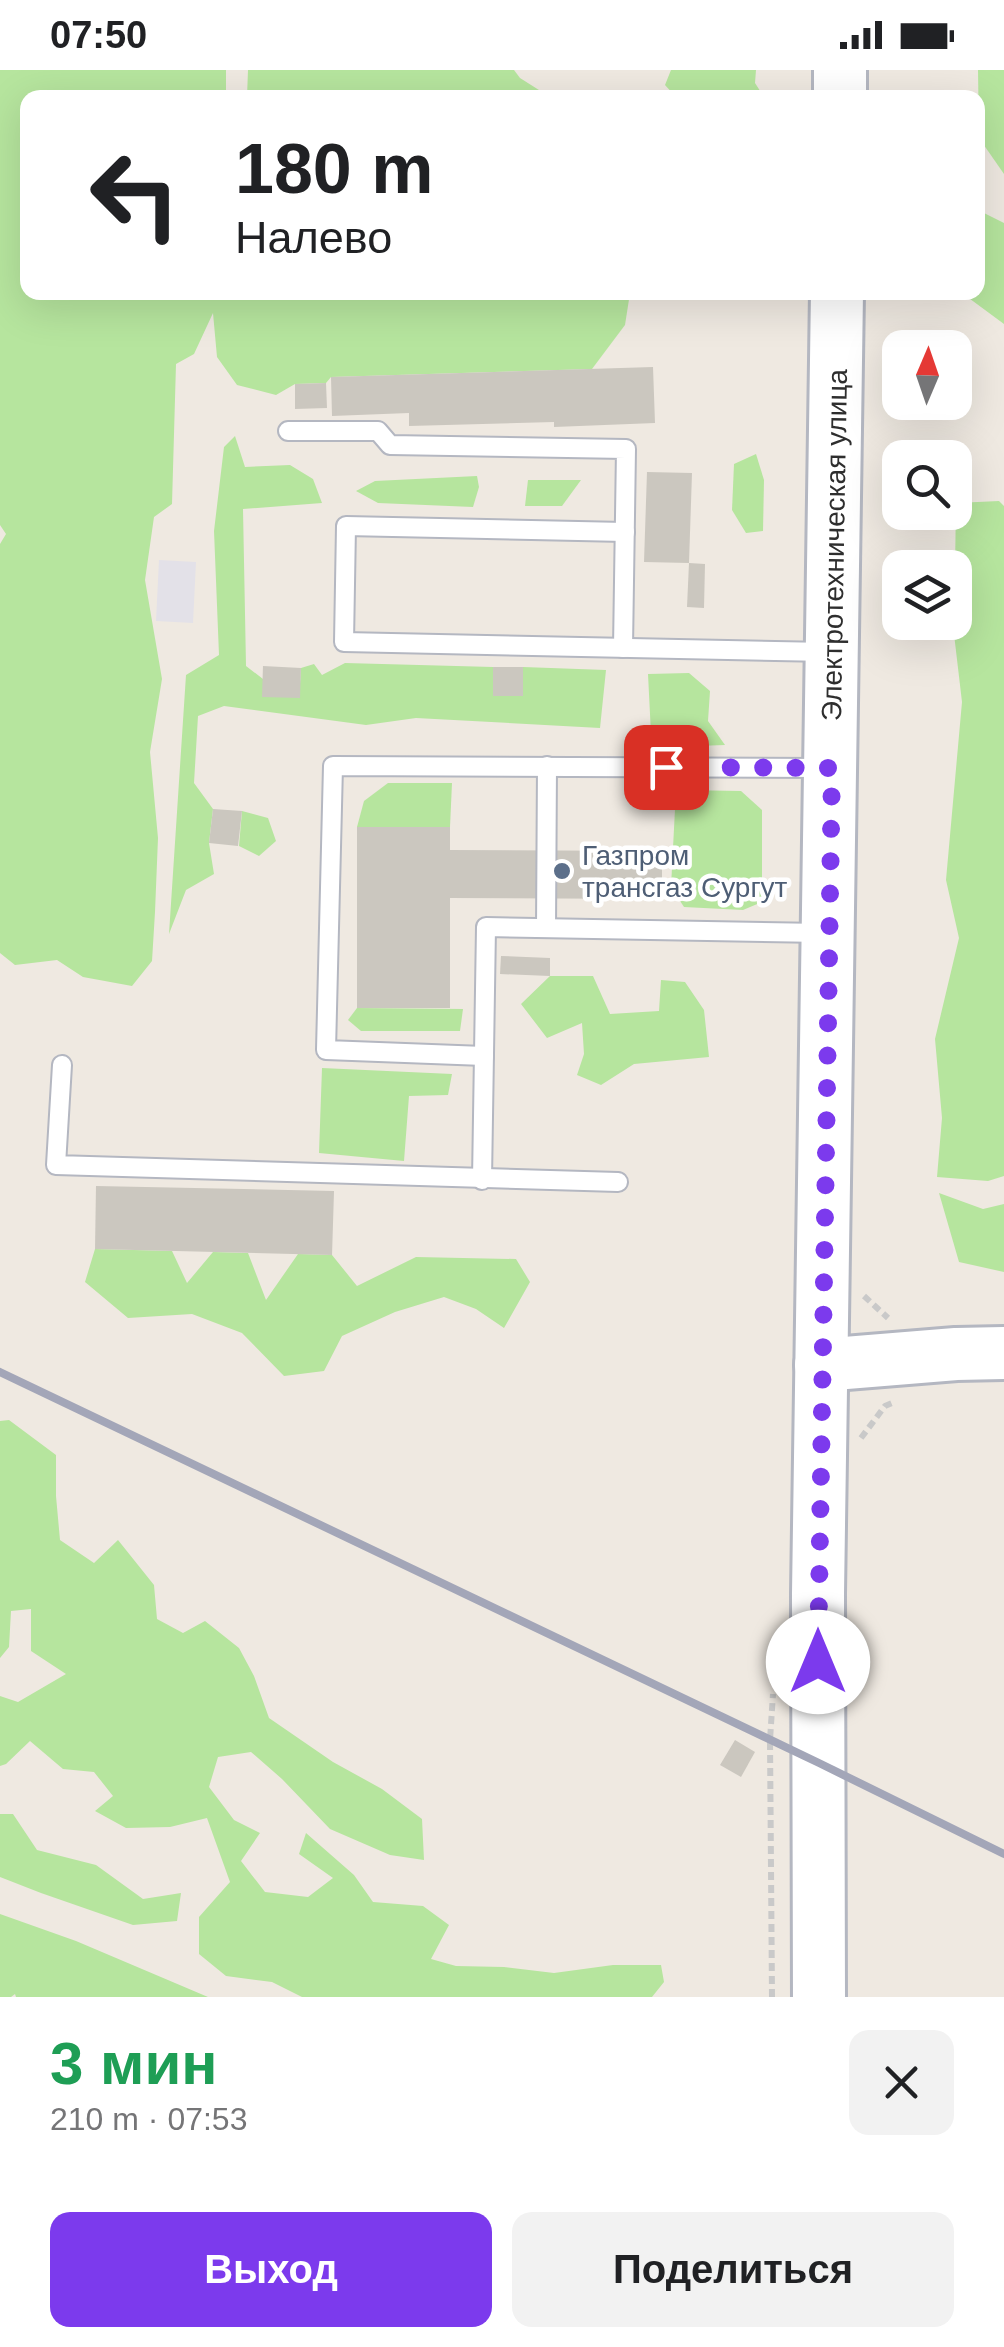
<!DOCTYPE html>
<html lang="ru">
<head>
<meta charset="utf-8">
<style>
  :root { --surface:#fff; --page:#f2f2f2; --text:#202124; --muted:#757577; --accent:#7c3aed }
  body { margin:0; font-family:Arial,sans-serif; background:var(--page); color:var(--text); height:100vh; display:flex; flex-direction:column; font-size:38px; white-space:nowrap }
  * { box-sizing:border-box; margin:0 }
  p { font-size:32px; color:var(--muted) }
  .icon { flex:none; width:55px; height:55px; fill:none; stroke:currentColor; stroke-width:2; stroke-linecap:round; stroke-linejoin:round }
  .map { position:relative; height:1927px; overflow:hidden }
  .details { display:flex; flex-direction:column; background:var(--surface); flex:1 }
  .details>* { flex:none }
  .hud { position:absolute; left:20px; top:20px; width:965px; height:210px; border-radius:20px; box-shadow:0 10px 40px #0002; background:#fff; color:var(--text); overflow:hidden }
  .needle { width:65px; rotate:2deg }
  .fabs { position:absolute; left:882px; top:260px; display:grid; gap:20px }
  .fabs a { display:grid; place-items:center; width:90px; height:90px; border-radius:20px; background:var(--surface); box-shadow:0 10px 40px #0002; font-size:50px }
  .pin { position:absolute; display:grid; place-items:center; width:85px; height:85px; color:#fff; margin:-42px; border-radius:20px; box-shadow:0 5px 15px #0006 }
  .me { position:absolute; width:110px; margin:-55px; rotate:0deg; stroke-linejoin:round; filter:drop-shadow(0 0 8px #0008) }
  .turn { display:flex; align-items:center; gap:35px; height:210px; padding:0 50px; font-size:45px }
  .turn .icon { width:130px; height:130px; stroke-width:2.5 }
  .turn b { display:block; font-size:70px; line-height:85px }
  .round { display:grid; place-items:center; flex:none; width:105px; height:105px; border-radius:20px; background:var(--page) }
  .head { display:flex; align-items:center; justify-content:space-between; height:170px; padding:0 50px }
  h1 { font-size:60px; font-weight:800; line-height:75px; color:#1e9e55 }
  .action { display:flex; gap:20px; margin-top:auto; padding:20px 50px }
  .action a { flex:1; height:115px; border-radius:20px; background:var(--accent); color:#fff; font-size:40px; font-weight:800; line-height:115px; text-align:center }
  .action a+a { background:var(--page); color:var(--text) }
  .status { display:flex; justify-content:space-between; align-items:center; height:70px; padding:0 50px; background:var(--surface); direction:ltr }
  .status svg { height:28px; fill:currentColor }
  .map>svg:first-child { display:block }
  .industrial { fill:#e3e1e8 }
  .green { fill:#b6e59e }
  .building { fill:#cbc7bf }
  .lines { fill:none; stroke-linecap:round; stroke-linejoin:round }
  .lane-casing { stroke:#b4b7c1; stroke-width:22 }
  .secondary-casing { stroke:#b4b7c1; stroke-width:58 }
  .path { stroke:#c9c9c9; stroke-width:6; stroke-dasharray:8 5; stroke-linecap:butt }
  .lane { stroke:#fff; stroke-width:18 }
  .secondary { stroke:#fff; stroke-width:52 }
  .rail { stroke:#a3a6b8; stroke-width:8 }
  .route { stroke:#7c3aed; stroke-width:18; stroke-dasharray:0 32.4 }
  .service-dot { fill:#5c6f8a; stroke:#fff; stroke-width:4 }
  .labels { text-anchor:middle; stroke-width:9; stroke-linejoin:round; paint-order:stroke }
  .street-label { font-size:28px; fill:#2e2e2e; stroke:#fff }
  .service-label { font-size:28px; fill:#4e5e75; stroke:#fff; text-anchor:start }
</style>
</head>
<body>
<div class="status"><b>07:50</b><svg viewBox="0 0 49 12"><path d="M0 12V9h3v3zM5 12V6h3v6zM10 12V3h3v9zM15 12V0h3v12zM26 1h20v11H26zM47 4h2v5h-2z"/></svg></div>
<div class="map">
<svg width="1004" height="1927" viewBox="0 0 1004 1927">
  <rect width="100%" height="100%" fill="#efe9e1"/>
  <!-- industrial -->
  <path class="industrial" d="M159 490 196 492 193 553 156 551Z"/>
  <!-- green -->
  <g class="green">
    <path d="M0 0H226V27L28 28V222L630 223 625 255 592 299 331 307 326 313 295 314 276 325 237 315 217 287 213 243 194 284 176 294 172 434 154 447 145 510 162 609 150 682 158 768 155 842 152 891 132 916 83 907 57 890 15 895 0 883V474L6 464 0 455Z"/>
    <path d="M248 0H514L520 8 550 27H247Z"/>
    <path d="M671 0H756L755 13 764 27H676L665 15Z"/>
    <path d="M978 0H1004V104L979 68Z"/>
    <path d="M978 140 1004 153V254L962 223 978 222Z"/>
    <path d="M235 366 245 397 290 395 313 409 322 433 243 439 246 596 263 609 299 628 301 598 314 594 322 605 345 593 493 597V626L523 597 606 600 600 658 416 648 366 655 224 636 198 646 194 713 213 739 209 773 214 804 186 820 169 864 186 605 219 585 214 461 224 377Z"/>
    <path d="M756 384 764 410 763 461 746 463 732 440 734 394Z"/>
    <path d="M477 406 479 417 473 437 378 433 356 421 375 411Z"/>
    <path d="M528 410H581L562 436H525Z"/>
    <path d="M999 431 1004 436V1106L988 1111 937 1107 942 1048 935 969 959 868 946 810 962 632 954 564 956 433Z"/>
    <path d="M689 603 710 621 708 651 725 675 669 677 651 664 648 604Z"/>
    <path d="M388 713H452L450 757H357L364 731Z"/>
    <path d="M681 720 741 721 762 740V832L743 840 684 837 671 817 675 739Z"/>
    <path d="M242 741 268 748 276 771 259 786 239 776Z"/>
    <path d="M550 906H593L610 944 659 941 661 910 685 912 704 940 709 987 634 994 601 1015 577 1005 584 984 582 953 547 968 521 934Z"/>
    <path d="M357 938 463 939 460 961H361L348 950Z"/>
    <path d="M322 998 452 1004 448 1025 409 1026 404 1091 319 1083Z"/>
    <path d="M939 1123 983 1139 1004 1134V1202L959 1192Z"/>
    <path d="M95 1179 172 1181 187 1213 213 1182 248 1183 266 1230 298 1184 332 1185 357 1216 416 1187 516 1189 530 1212 504 1258 476 1239 444 1227 395 1242 342 1266 324 1301 284 1306 242 1263 192 1244 128 1248 85 1212Z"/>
    <path d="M9 1350 56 1385V1426L60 1470 94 1493 118 1470 154 1515 157 1549 183 1563 205 1551 239 1578 254 1606 269 1648 333 1692 382 1719 422 1749 424 1790 390 1785 330 1759 282 1709 251 1682 218 1687 209 1717 234 1750 260 1763 241 1791 265 1822 308 1827 333 1808 299 1784 306 1763 354 1805 373 1832 423 1836 449 1855 431 1889 456 1896 504 1897 554 1903 613 1895H661L664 1912 652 1927H302L272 1912 226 1906 199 1884V1847L230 1812 207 1748 170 1757 126 1758 95 1741 113 1726 94 1702 63 1699 30 1671 6 1694 0 1696V1626L18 1632 66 1604 31 1581V1539L11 1541 9 1577 0 1588V1351Z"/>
    <path d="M0 1744H13L37 1780 96 1795 143 1829 181 1823 177 1851 133 1855 41 1823 0 1807Z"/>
    <path d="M0 1844 76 1871 208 1927H16L15 1924 11 1927H0Z"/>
  </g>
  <!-- building -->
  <g class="building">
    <path d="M653 297 655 353 554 357V352L409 356V343L332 346 331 307Z"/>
    <path d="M326 313 327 338 295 339V314Z"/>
    <path d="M647 402 692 403 689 493 644 492Z"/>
    <path d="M689 493 705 494 704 538 687 537Z"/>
    <path d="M263 596 301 598 300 628 262 627Z"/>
    <rect x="493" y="597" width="30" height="29"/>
    <path d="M213 739 242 741 238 776 209 773Z"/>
    <path d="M357 757H450V780L662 781V829L450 828V938H357Z"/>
    <path d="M501 886 550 888V906L500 904Z"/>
    <path d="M96 1116 334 1121 332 1185 95 1179Z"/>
    <path d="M735 1670 755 1682 741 1707 720 1695Z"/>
  </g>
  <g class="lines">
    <defs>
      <g id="lane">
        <path d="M288 361H378L390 375 626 379 623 578"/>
        <path d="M625 462 346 456 344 572 828 582"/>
        <path d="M546 858 547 696"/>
        <path d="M484 986 326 980 333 696 826 698"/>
        <path d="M62 995 56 1095 618 1112"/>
        <path d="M482 1110 486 857 823 863"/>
      </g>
      <g id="secondary">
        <path d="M840 28V0"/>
        <path d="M821 1295 956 1284 1004 1283"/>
        <path d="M819 1927 818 1524 837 222"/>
      </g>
    </defs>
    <!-- lane casing -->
    <use href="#lane" class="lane-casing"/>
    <!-- secondary casing -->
    <use href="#secondary" class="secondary-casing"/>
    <!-- path -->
    <g class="path">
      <path d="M864 1226 888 1248"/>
      <path d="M861 1368 885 1336 892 1333"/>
      <path d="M772 1927 770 1670 773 1624"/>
    </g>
    <!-- lane -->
    <use href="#lane" class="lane"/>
    <!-- secondary -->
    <use href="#secondary" class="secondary"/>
    <!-- rail -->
    <path class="rail" d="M0 1302 819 1693 1004 1784"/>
  </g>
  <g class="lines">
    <!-- route -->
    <path class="route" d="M666 697 832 698 818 1592"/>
  </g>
  <!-- markers -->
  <circle class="service-dot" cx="562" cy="801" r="10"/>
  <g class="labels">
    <!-- street labels -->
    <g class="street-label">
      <text transform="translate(834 475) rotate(-89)" y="10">Электротехническая улица</text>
    </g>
    <!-- service labels -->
    <g class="service-label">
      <text x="582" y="795">Газпром<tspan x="582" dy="32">трансгаз Сургут</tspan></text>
    </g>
  </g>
</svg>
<div class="fabs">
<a><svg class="needle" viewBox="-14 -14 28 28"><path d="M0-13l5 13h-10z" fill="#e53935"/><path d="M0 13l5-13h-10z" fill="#757577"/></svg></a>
<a><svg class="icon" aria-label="search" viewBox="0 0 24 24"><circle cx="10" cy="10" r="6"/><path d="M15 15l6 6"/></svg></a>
<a><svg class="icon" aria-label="layers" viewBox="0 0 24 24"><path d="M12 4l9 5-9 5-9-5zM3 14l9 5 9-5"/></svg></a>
</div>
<div class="pin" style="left:666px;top:697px;background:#d93025"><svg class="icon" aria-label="arrive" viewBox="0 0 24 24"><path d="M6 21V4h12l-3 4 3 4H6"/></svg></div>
<svg class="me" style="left:818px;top:1592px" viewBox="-20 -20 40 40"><circle r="19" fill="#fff"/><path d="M0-13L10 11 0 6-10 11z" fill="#7c3aed"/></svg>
<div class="hud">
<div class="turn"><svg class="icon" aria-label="left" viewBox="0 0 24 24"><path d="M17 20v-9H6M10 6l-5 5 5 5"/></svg><div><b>180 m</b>Налево</div></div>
</div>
</div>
<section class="details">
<div class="head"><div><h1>3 мин</h1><p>210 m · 07:53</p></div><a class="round"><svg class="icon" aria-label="close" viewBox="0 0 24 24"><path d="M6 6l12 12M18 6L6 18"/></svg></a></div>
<div class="action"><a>Выход</a><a>Поделиться</a></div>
</section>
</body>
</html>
